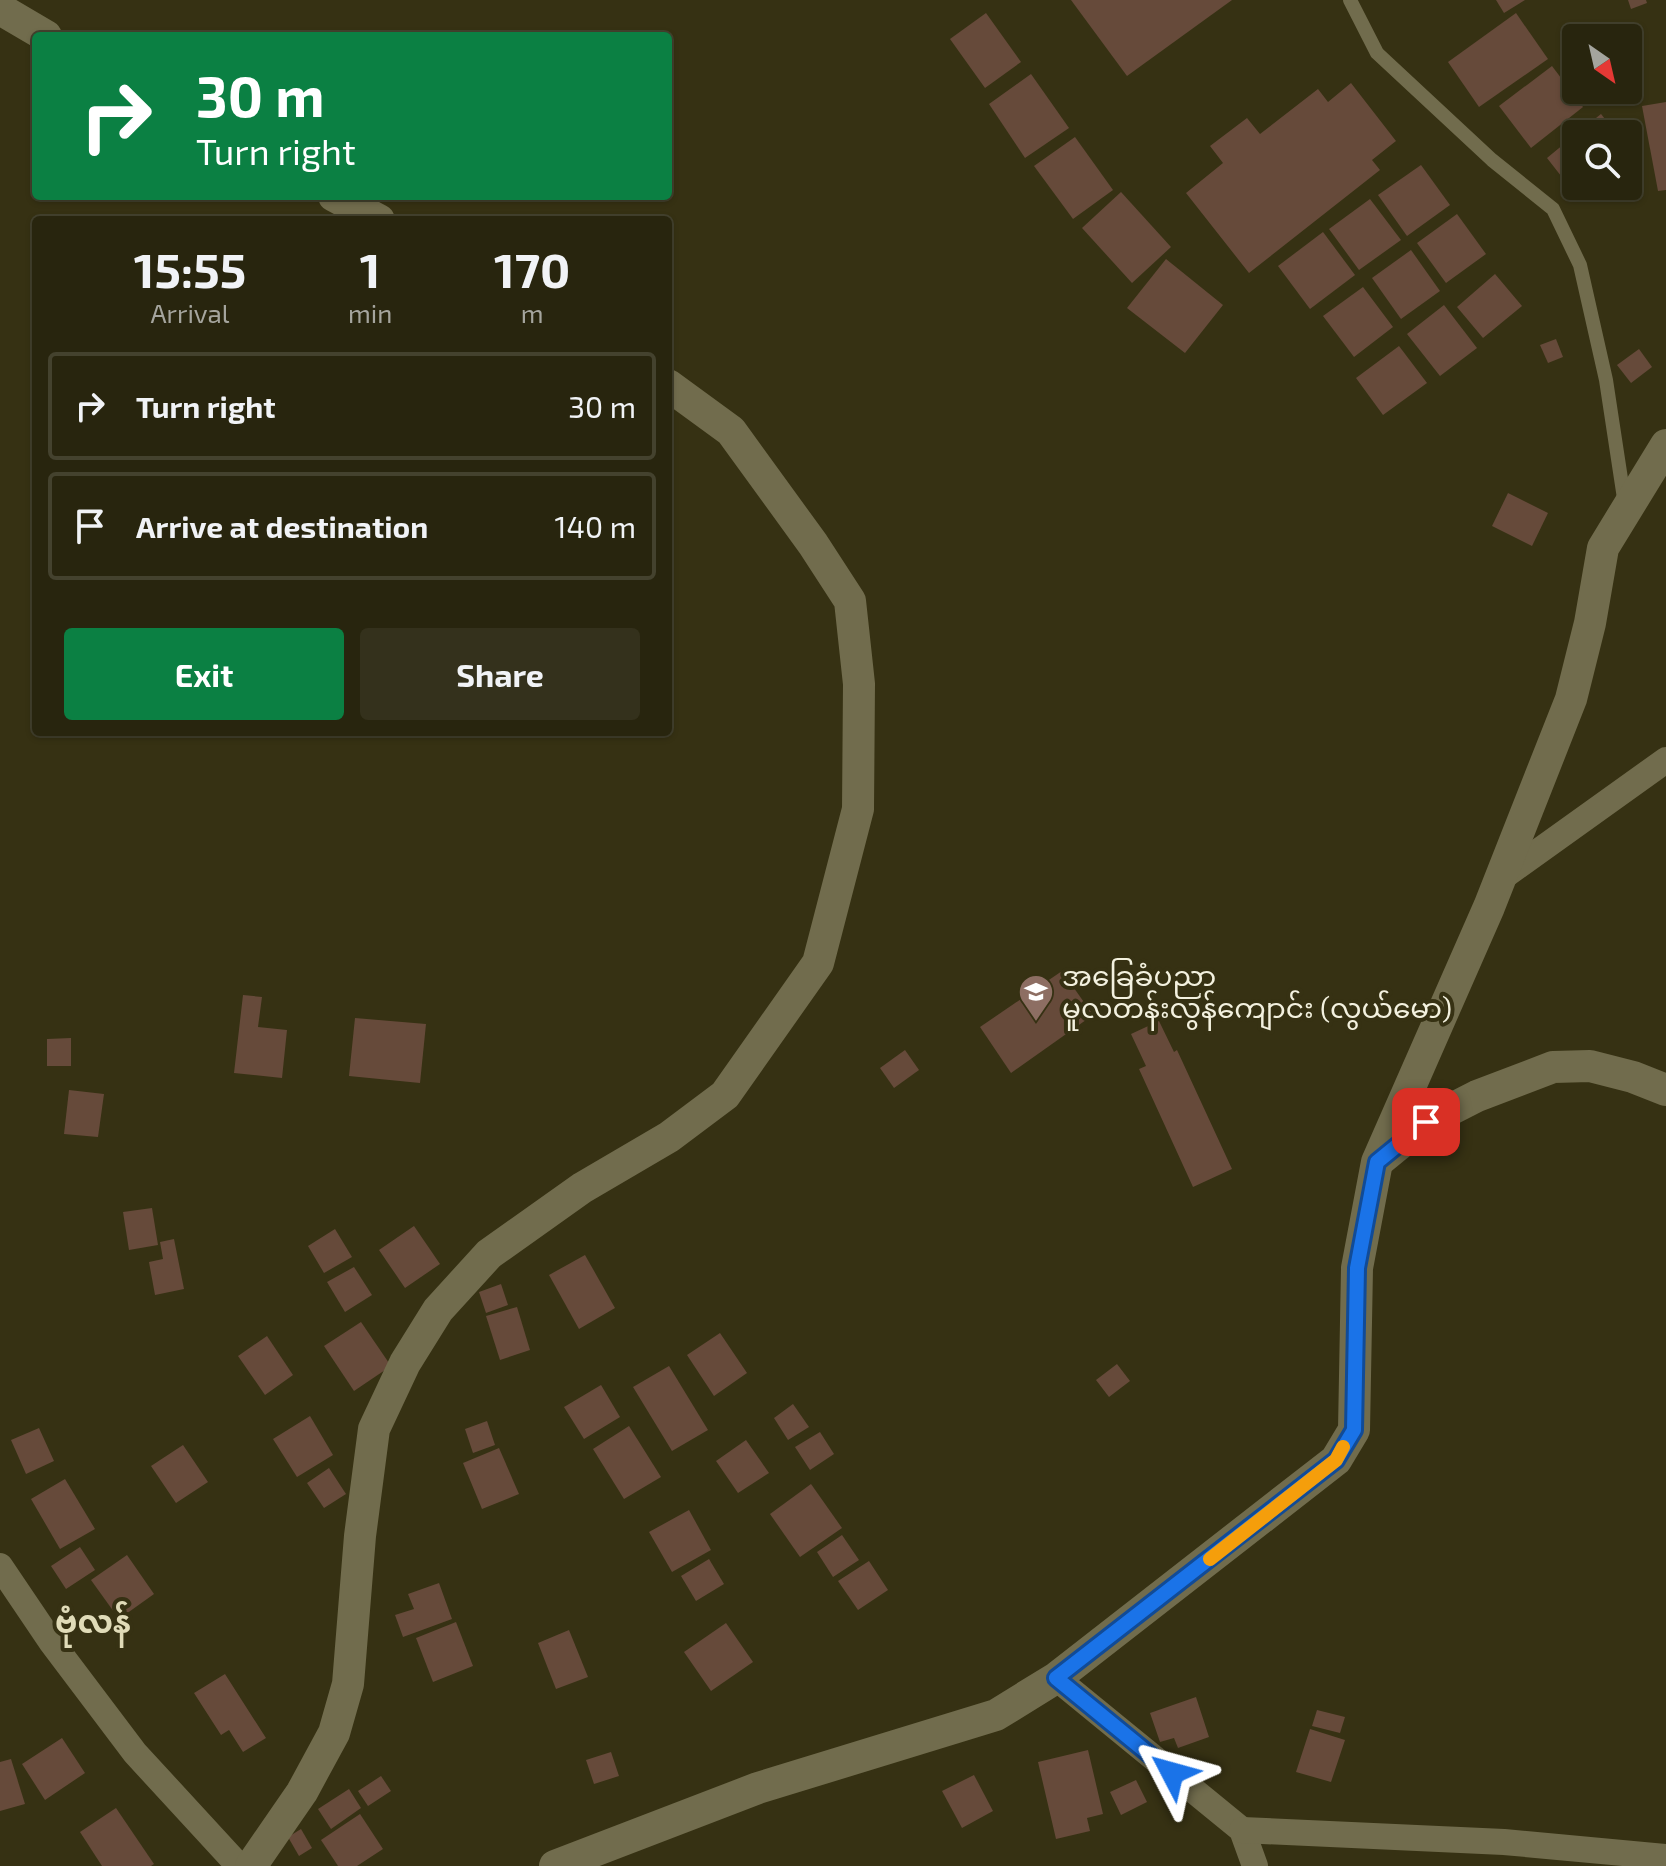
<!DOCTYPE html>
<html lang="en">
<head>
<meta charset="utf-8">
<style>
  :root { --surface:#28250e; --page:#34311c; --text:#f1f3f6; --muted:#a5a59e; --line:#44422e; --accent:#0b8043 }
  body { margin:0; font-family:"Exo 2","Noto Sans Myanmar",sans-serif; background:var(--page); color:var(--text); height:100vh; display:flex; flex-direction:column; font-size:30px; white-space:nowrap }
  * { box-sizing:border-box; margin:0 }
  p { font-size:26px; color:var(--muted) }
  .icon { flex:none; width:44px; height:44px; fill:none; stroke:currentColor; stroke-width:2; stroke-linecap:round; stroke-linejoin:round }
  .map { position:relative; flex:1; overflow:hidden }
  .sheet { position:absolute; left:32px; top:216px; width:640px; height:520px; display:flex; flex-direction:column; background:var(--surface); border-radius:8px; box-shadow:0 2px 6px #0004,0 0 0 2px var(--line) }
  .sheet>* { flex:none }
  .guide { position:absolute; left:32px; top:32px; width:640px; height:168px; border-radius:8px; box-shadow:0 2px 6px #0004,0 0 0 2px var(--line); background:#0b8043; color:#fff; overflow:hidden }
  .needle { width:52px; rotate:146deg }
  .tools { position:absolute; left:1562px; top:24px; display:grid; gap:16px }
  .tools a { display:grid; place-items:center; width:80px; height:80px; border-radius:8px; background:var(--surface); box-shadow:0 2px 6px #0004,0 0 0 2px var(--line); font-size:40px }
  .pin { position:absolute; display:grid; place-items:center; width:68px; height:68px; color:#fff; margin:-34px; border-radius:16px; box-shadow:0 4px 12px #0006 }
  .me { position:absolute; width:88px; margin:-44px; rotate:309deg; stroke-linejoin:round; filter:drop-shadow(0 0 6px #0008) }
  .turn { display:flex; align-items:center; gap:28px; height:168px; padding:0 32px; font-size:36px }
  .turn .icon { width:104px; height:104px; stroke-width:2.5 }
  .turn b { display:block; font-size:56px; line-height:68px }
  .eta { display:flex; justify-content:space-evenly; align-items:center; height:136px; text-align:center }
  .eta b { font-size:48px; font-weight:700; line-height:56px }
  .action { display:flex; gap:16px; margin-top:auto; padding:16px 32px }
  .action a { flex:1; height:92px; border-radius:8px; background:var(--accent); color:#fff; font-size:32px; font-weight:700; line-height:92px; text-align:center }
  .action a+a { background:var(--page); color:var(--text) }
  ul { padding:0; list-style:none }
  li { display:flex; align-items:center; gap:24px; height:108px; margin:0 16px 12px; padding:0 16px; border:4px solid var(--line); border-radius:8px }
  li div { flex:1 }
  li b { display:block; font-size:30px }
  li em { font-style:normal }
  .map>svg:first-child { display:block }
  .building { fill:#664a3a }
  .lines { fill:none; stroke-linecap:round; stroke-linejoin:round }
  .service { stroke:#716c4d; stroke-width:14 }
  .minor { stroke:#716c4d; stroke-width:26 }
  .tertiary { stroke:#716c4d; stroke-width:32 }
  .route-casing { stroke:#114b97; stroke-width:20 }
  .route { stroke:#1a73e8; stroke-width:14 }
  .slow { stroke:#f59e0b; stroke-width:14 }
  .labels { text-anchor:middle; stroke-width:8; stroke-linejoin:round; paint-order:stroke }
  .poi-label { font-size:28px; fill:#f3f1df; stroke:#363113; text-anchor:start }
  .quarter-label { font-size:32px; font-weight:bold; fill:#e0dbb8; stroke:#363113 }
</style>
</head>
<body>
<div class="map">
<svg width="1666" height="1866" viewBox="0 0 1666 1866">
  <rect width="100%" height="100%" fill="#363113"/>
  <!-- building -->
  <g class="building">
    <path d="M1071 0H1232L1127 76Z"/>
    <path d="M1496 0H1525L1504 13Z"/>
    <path d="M1628 0H1646L1647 3 1631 9Z"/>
    <path d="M986 13 1021 62 985 88 950 39Z"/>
    <path d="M1516 13 1548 59 1479 107 1448 62Z"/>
    <path d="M1552 66 1583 107 1531 148 1499 106Z"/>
    <path d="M1031 74 1069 128 1025 158 989 104Z"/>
    <path d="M1351 83 1396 141 1372 160 1380 170 1249 273 1186 193 1223 163 1210 146 1247 118 1260 134 1318 89 1328 102Z"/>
    <path d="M1666 102V190L1658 191 1642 106Z"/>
    <path d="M1601 114 1617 134H1576Z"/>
    <path d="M1576 134V186H1595L1579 199 1547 158Z"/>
    <path d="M1075 137 1113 190 1073 219 1034 166Z"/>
    <path d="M1421 165 1450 205 1407 236 1378 195Z"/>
    <path d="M1121 192 1171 247 1132 283 1082 228Z"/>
    <path d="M1370 199 1401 240 1359 270 1329 229Z"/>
    <path d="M1457 214 1486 254 1446 283 1417 243Z"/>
    <path d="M1323 232 1355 275 1310 309 1278 266Z"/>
    <path d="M1411 250 1440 291 1401 319 1372 278Z"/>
    <path d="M1166 259 1223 305 1185 353 1127 308Z"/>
    <path d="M1495 274 1522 306 1483 338 1457 307Z"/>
    <path d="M1363 287 1393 327 1354 357 1323 316Z"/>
    <path d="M1444 305 1477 348 1440 376 1407 334Z"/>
    <path d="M1556 339 1563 357 1548 363 1540 345Z"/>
    <path d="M1399 346 1427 383 1383 415 1356 378Z"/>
    <path d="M1639 349 1652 367 1631 383 1617 365Z"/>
    <path d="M1508 493 1548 513 1532 546 1492 526Z"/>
    <path d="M1062 971 1093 1015 1011 1073 980 1027Z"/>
    <path d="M243 995 262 997 258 1027 287 1030 282 1078 234 1073Z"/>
    <path d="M355 1018 426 1024 420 1083 349 1076Z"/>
    <path d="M1159 1021 1174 1052 1177 1050 1232 1169 1193 1187 1139 1069 1146 1066 1131 1034Z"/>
    <path d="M71 1038V1066H47V1039Z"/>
    <path d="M905 1050 919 1070 894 1088 880 1068Z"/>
    <path d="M69 1090 104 1094 98 1137 64 1134Z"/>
    <path d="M152 1208 158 1245 129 1250 123 1212Z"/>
    <path d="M414 1226 440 1264 405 1288 379 1250Z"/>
    <path d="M335 1229 352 1257 324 1273 308 1246Z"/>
    <path d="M174 1239 184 1289 155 1295 149 1262 163 1259 160 1242Z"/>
    <path d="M585 1255 615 1308 579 1329 549 1275Z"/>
    <path d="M354 1267 372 1295 345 1312 327 1282Z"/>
    <path d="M501 1284 508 1305 486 1313 479 1292Z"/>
    <path d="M517 1307 530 1350 500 1360 486 1316Z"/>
    <path d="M361 1322 391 1366 354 1391 324 1346Z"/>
    <path d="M720 1333 747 1373 714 1396 687 1355Z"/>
    <path d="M267 1336 293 1375 265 1395 238 1356Z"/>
    <path d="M1117 1364 1130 1381 1109 1397 1096 1380Z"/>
    <path d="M669 1366 708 1430 672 1451 633 1387Z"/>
    <path d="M601 1385 620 1417 584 1439 564 1407Z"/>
    <path d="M793 1404 809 1427 788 1440 774 1418Z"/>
    <path d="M310 1416 333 1455 297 1477 273 1439Z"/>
    <path d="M487 1421 495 1445 473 1453 465 1429Z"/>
    <path d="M629 1426 661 1477 624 1499 593 1449Z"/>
    <path d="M39 1428 54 1461 26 1474 11 1440Z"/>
    <path d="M820 1432 834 1454 810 1470 795 1447Z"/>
    <path d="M746 1440 769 1473 738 1493 716 1461Z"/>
    <path d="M183 1445 208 1482 176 1503 151 1466Z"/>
    <path d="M499 1448 519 1494 482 1509 463 1463Z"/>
    <path d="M329 1468 346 1494 324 1508 307 1483Z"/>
    <path d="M65 1479 95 1529 60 1549 31 1499Z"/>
    <path d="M811 1484 842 1528 800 1557 770 1514Z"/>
    <path d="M689 1510 711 1550 672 1572 649 1532Z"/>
    <path d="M842 1535 859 1560 833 1577 817 1552Z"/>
    <path d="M80 1547 95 1570 66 1589 51 1566Z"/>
    <path d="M127 1555 154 1594 119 1619 91 1580Z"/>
    <path d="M709 1559 724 1584 696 1601 681 1576Z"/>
    <path d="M869 1561 888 1590 858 1610 838 1581Z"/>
    <path d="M439 1583 452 1619 403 1637 395 1615 414 1609 408 1594Z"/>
    <path d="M456 1622 473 1666 433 1682 416 1638Z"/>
    <path d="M726 1623 753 1662 711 1691 684 1652Z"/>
    <path d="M569 1630 588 1677 556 1689 538 1643Z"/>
    <path d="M225 1674 266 1738 243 1752 229 1730 221 1735 194 1693Z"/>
    <path d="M1196 1697 1209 1737 1178 1748 1174 1738 1160 1742 1150 1713Z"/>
    <path d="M1317 1710 1345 1717 1340 1733 1312 1726Z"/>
    <path d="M1310 1729 1345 1740 1331 1782 1296 1772Z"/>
    <path d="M62 1738 85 1773 45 1800 22 1764Z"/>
    <path d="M1088 1750 1103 1814 1087 1818 1090 1831 1056 1839 1038 1762Z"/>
    <path d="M611 1752 619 1776 594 1784 586 1760Z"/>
    <path d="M11 1759 25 1804 0 1811V1762Z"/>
    <path d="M974 1775 993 1811 962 1828 942 1791Z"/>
    <path d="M381 1776 391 1791 368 1806 358 1791Z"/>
    <path d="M1136 1780 1147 1802 1121 1815 1110 1792Z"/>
    <path d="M349 1789 361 1808 331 1829 318 1809Z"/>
    <path d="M116 1808 154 1864 151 1866H102L80 1832Z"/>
    <path d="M360 1814 383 1849 357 1866H338L321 1840Z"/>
    <path d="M301 1829 312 1848 299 1856 288 1837Z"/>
  </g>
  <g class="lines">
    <!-- service -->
    <path class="service" d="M1350 0 1377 53 1492 160 1553 209 1580 265 1606 380 1625 505"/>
    <!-- minor -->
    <g class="minor">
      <path d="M1500 879 1666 760"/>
      <path d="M0 1566 52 1643 135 1753 239 1866"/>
      <path d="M1056 1678 1242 1830 1255 1866"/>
      <path d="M1242 1830 1504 1842 1666 1857"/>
    </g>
    <!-- tertiary -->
    <g class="tertiary">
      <path d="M0 9 46 36"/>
      <path d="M334 196 379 220"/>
      <path d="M1382 1158 1426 1122 1477 1096 1553 1067 1590 1066 1633 1077 1666 1090"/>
      <path d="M251 1866 302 1792 334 1733 348 1684 360 1536 374 1429 405 1363 438 1310 489 1254 582 1188 669 1137 725 1095 818 963 858 809 859 684 850 601 813 544 731 431 668 385"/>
      <path d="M555 1866 758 1788 996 1715 1056 1678 1336 1460 1354 1430 1357 1268 1377 1162 1489 907 1571 699 1590 623 1603 548 1666 445"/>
    </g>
  </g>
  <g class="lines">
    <defs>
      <path id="route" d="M1172 1773 1056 1678 1336 1460 1354 1430 1357 1268 1377 1162 1426 1122"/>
    </defs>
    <!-- route casing -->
    <use href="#route" class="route-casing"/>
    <!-- route -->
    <use href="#route" class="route"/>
    <!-- slow -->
    <path class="slow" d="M1210 1559 1336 1460 1343 1447"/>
  </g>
  <!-- icons -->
  <defs>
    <symbol id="school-pin" viewBox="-11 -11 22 30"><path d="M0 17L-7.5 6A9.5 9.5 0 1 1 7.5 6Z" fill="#8d6e63" stroke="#363113"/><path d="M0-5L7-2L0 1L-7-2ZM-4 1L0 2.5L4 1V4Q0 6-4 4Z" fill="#fff"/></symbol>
  </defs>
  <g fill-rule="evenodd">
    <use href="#school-pin" x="1016" y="972" width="40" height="54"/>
  </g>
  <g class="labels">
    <!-- poi labels -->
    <g class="poi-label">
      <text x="1062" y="986">အခြေခံပညာ<tspan x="1062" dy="32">မူလတန်းလွန်ကျောင်း (လွယ်မော)</tspan></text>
    </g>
    <!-- quarter labels -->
    <g class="quarter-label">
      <text x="93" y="1633">ဗုံလန်</text>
    </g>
  </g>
</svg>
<div class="tools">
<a><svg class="needle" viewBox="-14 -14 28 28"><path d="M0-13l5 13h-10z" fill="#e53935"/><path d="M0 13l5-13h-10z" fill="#a5a59e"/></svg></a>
<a><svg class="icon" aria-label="search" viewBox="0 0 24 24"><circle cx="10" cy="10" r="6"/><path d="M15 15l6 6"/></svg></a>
</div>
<div class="pin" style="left:1426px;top:1122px;background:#d93025"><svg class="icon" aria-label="arrive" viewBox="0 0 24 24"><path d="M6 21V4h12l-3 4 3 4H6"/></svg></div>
<svg class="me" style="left:1172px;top:1773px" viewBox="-20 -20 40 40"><path d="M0-17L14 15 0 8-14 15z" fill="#1a73e8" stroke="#fff" stroke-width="4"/></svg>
<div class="guide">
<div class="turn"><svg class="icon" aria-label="right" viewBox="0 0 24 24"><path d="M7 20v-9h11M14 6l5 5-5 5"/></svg><div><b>30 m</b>Turn right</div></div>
</div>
<section class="sheet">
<div class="eta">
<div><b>15:55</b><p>Arrival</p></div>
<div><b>1</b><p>min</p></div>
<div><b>170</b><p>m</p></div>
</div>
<ul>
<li><svg class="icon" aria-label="right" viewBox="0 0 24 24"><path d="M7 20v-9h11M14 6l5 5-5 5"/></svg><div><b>Turn right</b></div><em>30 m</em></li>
<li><svg class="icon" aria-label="arrive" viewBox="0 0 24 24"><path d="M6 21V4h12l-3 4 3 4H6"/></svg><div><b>Arrive at destination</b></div><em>140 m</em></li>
</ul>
<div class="action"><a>Exit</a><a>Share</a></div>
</section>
</div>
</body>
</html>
